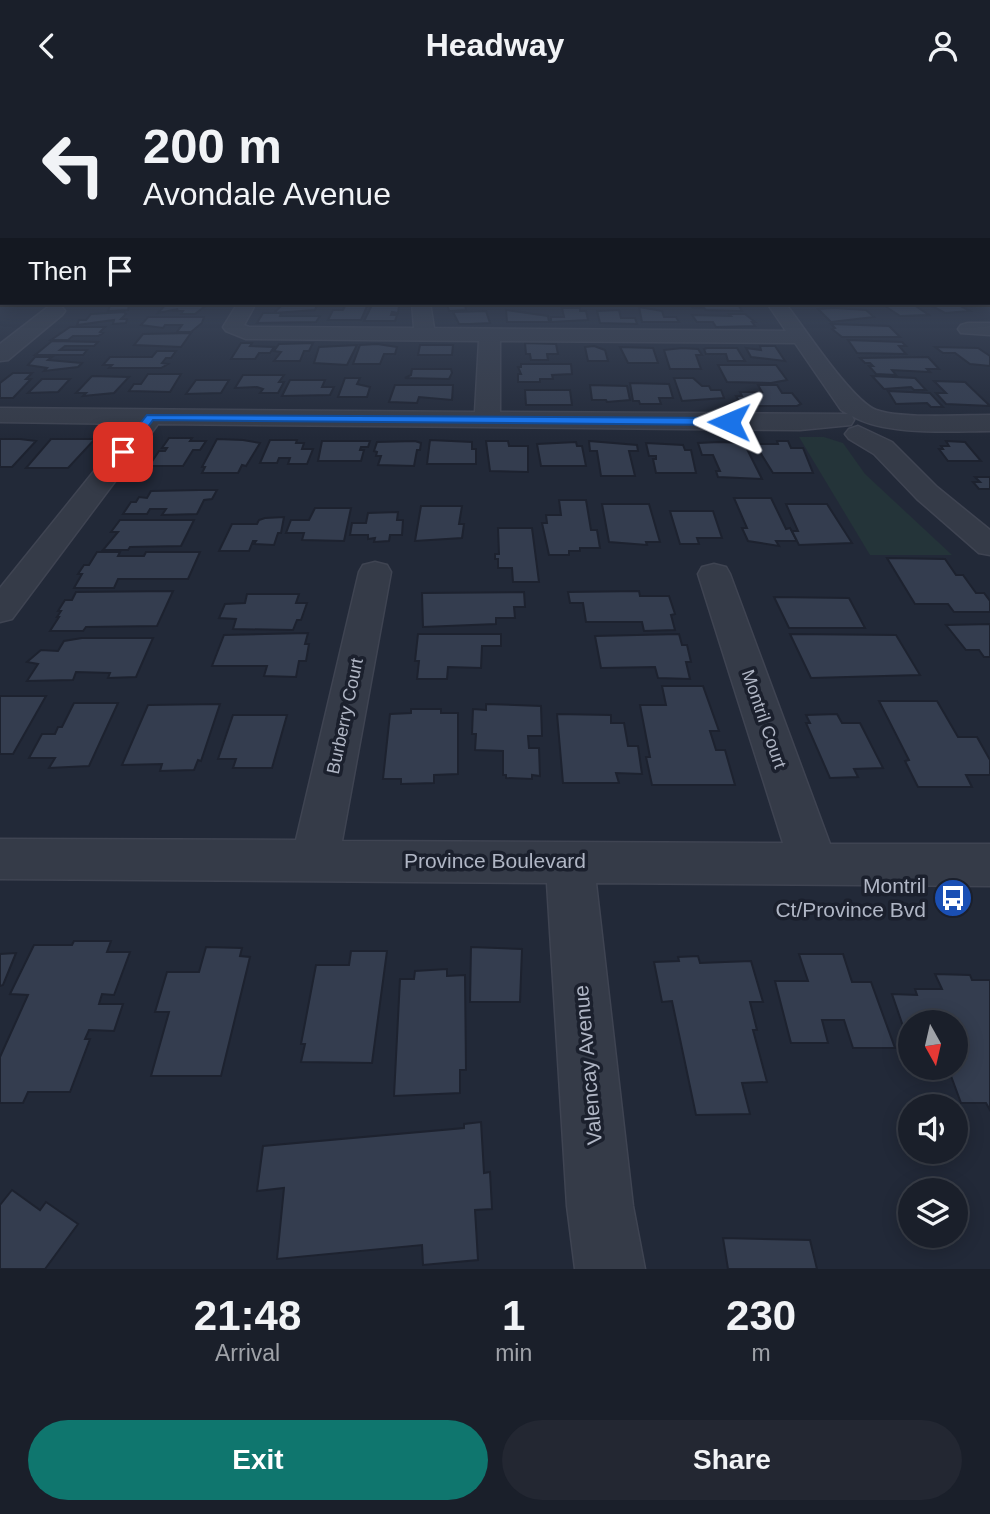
<!DOCTYPE html>
<html lang="en">
<head>
<meta charset="utf-8">
<style>
  :root { --surface:#1a1f2a; --page:#232732; --text:#f1f3f6; --muted:#9fa2a8; --line:#383d47; --accent:#0f766e }
  body { margin:0; font-family:Arial,sans-serif; background:var(--page); color:var(--text); height:100vh; display:flex; flex-direction:column; font-size:26px; white-space:nowrap }
  * { box-sizing:border-box; margin:0 }
  p { font-size:23px; color:var(--muted) }
  .icon { flex:none; width:38px; height:38px; fill:none; stroke:currentColor; stroke-width:2; stroke-linecap:round; stroke-linejoin:round }
  .map { position:relative; height:1178px; overflow:hidden }
  .drawer { display:flex; flex-direction:column; background:var(--surface); flex:1 }
  .drawer>* { flex:none }
  .top-card { position:absolute; left:0px; top:0px; width:990px; height:214px; box-shadow:0 4px 18px #0003,0 0 0 2px var(--line); background:#1a1f2a; color:var(--text); overflow:hidden }
  .needle { width:46px; rotate:172deg }
  .fabs { position:absolute; left:898px; top:919px; display:grid; gap:14px }
  .fabs a { display:grid; place-items:center; width:70px; height:70px; border-radius:50%; background:var(--surface); box-shadow:0 4px 18px #0003,0 0 0 2px var(--line); font-size:35px }
  .pin { position:absolute; display:grid; place-items:center; width:60px; height:60px; color:#fff; margin:-30px; border-radius:14px; box-shadow:0 4px 10px #0006 }
  .me { position:absolute; width:77px; margin:-38px; rotate:271deg; stroke-linejoin:round; filter:drop-shadow(0 0 5px #0008) }
  .turn { display:flex; align-items:center; gap:24px; height:147px; padding:0 28px; font-size:32px }
  .turn .icon { width:91px; height:91px; stroke-width:2.5 }
  .turn b { display:block; font-size:49px; line-height:60px }
  .then { display:flex; align-items:center; height:66px; padding:0 28px; background:#0003; gap:14px; font-size:26px }
  .eta { display:flex; justify-content:space-evenly; align-items:center; height:119px; text-align:center }
  .eta b { font-size:42px; font-weight:800; line-height:49px }
  .cta { display:flex; gap:14px; margin-top:auto; padding:14px 28px }
  .cta a { flex:1; height:80px; border-radius:42px; background:var(--accent); color:#fff; font-size:28px; font-weight:800; line-height:80px; text-align:center }
  .cta a+a { background:var(--page); color:var(--text) }
  header { display:flex; justify-content:space-between; align-items:center; height:91px; padding:0 28px; background:var(--surface); font-size:32px; font-weight:800 }
  .map>svg:first-child { display:block }
  .green { fill:#243439 }
  .building { fill:#343d4f; stroke:#1d222f; stroke-width:2 }
  .lines { fill:none; stroke-linecap:round; stroke-linejoin:round }
  .minor-casing { stroke:#3f4452; stroke-width:3 }
  .minor { fill:#353b48; fill-rule:evenodd }
  .route { fill:#1a73e8; stroke:#114b97; stroke-width:2 }
  .labels { text-anchor:middle; stroke-width:7; stroke-linejoin:round; paint-order:stroke }
  .street-label { font-size:18px; fill:#b0b6c5; stroke:#1b202d }
  .near-street-label { font-size:21px; fill:#b0b6c5; stroke:#1b202d }
  .near-poi-label { font-size:21px; fill:#b0b6c5; stroke:#1b202d; text-anchor:end }
</style>
</head>
<body>
<header><svg class="icon" aria-label="back" viewBox="0 0 24 24"><path d="M15 5l-7 7 7 7"/></svg>Headway<svg class="icon" aria-label="person" viewBox="0 0 24 24"><circle cx="12" cy="8" r="4"/><path d="M4 21q1-7 8-7t8 7"/></svg></header>
<div class="map">
<svg width="990" height="1178" viewBox="0 0 990 1178">
  <rect width="100%" height="100%" fill="#222938"/>
  <!-- green -->
  <path class="green" d="M824 346 843 352 865 383 952 464H870L799 346Z"/>
  <!-- building -->
  <g class="building">
    <path d="M114 212H144L129 214 128 219 108 220 110 215H115Z"/>
    <path d="M167 212H209L195 223H181L183 220H175L178 218 158 222Z"/>
    <path d="M284 212H318L315 219 274 222Z"/>
    <path d="M373 212H395L394 215H399L398 222 392 221 391 224H397L395 230H364Z"/>
    <path d="M447 212H497L498 213 465 214 466 219 449 220Z"/>
    <path d="M689 212H737L742 220 706 219 704 217H693Z"/>
    <path d="M885 212H911L929 224 900 225 882 213H887Z"/>
    <path d="M936 212H955L970 220 945 222 932 215 940 214Z"/>
    <path d="M355 213H368L361 229H328L333 219H343L345 215H353Z"/>
    <path d="M639 216 662 220 664 226H676L679 231H642Z"/>
    <path d="M562 217H580V220H586L588 229 551 231V226H564Z"/>
    <path d="M834 217 866 219 874 226 831 231 818 218Z"/>
    <path d="M506 219 548 225 549 231H507Z"/>
    <path d="M619 219 621 227H635L637 233 600 232 597 220Z"/>
    <path d="M486 220 490 232 470 233H459L453 221Z"/>
    <path d="M124 221 126 223 121 228H127L126 232 113 233 114 229 77 234 79 229H86L91 223Z"/>
    <path d="M263 222H281L280 225H320L316 231 257 232Z"/>
    <path d="M729 223H745L755 231H752L755 235 716 236 713 231H697L692 224 731 225Z"/>
    <path d="M148 226H204L202 232 191 241H177L182 234H165L163 237 141 234Z"/>
    <path d="M831 233 889 235 900 246H842L832 238 835 237Z"/>
    <path d="M70 236H105L100 241 103 242 98 245H73L68 249H51Z"/>
    <path d="M191 242 181 256 134 254 143 243Z"/>
    <path d="M848 249 902 251 906 255H899L906 263 857 262Z"/>
    <path d="M52 250 98 251 94 255H65L60 259H87L83 264H35Z"/>
    <path d="M241 252H252L250 255 274 256 270 262H259L255 268H231Z"/>
    <path d="M313 252 309 260H304L300 270H274L281 261 274 260 279 253Z"/>
    <path d="M525 252 556 253 558 263H547L548 269H531L530 263H526Z"/>
    <path d="M377 253 397 256 395 263H384L380 273H353L360 254Z"/>
    <path d="M357 254 347 274 314 272 319 256Z"/>
    <path d="M420 254H453L452 264H418Z"/>
    <path d="M594 255 605 259 608 270H588L585 256Z"/>
    <path d="M760 255H775L785 270 751 266 746 257 761 259Z"/>
    <path d="M620 256 653 257 658 272H628Z"/>
    <path d="M935 256 978 257 990 265V275L970 273 955 262H943Z"/>
    <path d="M682 257 698 258 702 264H696L701 278H670L664 259Z"/>
    <path d="M707 257H737L745 270H728L726 263H706L704 258Z"/>
    <path d="M157 260H176L171 267H166L162 272 168 273 161 277H109L112 274H103L110 266H152Z"/>
    <path d="M35 266H52L48 269 82 272 78 276 44 280 47 277 28 274Z"/>
    <path d="M928 266 939 278H927L930 281 892 279 896 284 876 283 869 275H873L870 272H865L860 267Z"/>
    <path d="M521 273H571L572 283 552 284 553 288H540V291H518V283H521L518 276H521Z"/>
    <path d="M718 274H776L787 289 771 292 727 291Z"/>
    <path d="M412 278H451L452 282 449 288 405 287 411 284Z"/>
    <path d="M13 282H32L26 288H31L13 307H0V292Z"/>
    <path d="M148 283H181L170 301 129 300 134 293H141Z"/>
    <path d="M243 284H284L279 291H284L278 302H260L263 298 257 296 235 297Z"/>
    <path d="M92 285 129 286 114 302 83 305 86 302H76Z"/>
    <path d="M872 285 915 287 926 299H914L911 296 884 298Z"/>
    <path d="M345 287H360L357 293 370 296 367 306H338Z"/>
    <path d="M674 287H693L702 295H709L711 299H721L724 307 682 310Z"/>
    <path d="M42 288H70L58 301 28 302Z"/>
    <path d="M196 289H229L221 302 186 303Z"/>
    <path d="M290 289H325L322 296H334L330 304 282 305Z"/>
    <path d="M934 290 965 291 990 315 946 313 936 302H946Z"/>
    <path d="M630 292 669 293 673 307H659L661 313H640L639 310H633Z"/>
    <path d="M395 294H453L452 309 419 306 417 312 389 311Z"/>
    <path d="M590 294 627 295 630 309 607 311 606 309H592Z"/>
    <path d="M758 294H777L782 302H792L801 313 797 315H742L736 305H742L740 301H762Z"/>
    <path d="M525 299H570L572 314H526Z"/>
    <path d="M888 300 930 302 943 316H931L927 312 896 313Z"/>
    <path d="M169 347H192L190 350H206L200 359H193L183 375H149L159 360H165L167 357H162Z"/>
    <path d="M0 348H20L36 350 12 376H0Z"/>
    <path d="M51 348H95L68 377H26Z"/>
    <path d="M217 348 243 349 260 352 246 375 242 374 238 382H202L205 376H202Z"/>
    <path d="M270 349H297L296 352H304L302 358H313L307 373H288L290 367H279L277 372H260Z"/>
    <path d="M430 349 472 351V358H476V373H427Z"/>
    <path d="M322 350H370L368 356H361L360 359H364L361 370H318Z"/>
    <path d="M415 350 421 352 420 359H417L414 375 378 374 381 365H376L377 361 374 360 377 351Z"/>
    <path d="M486 350H508L509 355H528V381L490 380Z"/>
    <path d="M589 350 637 354 638 360H629L635 385H601L597 360H590Z"/>
    <path d="M777 350H788L791 357H803L813 382H773L755 353H778Z"/>
    <path d="M946 350 965 351 981 370H948L939 358H943L941 355H949Z"/>
    <path d="M576 351 577 355H582L586 375H541L537 353Z"/>
    <path d="M719 351 744 352 762 388 718 386 716 380H720L713 364H702L698 352Z"/>
    <path d="M646 352 683 354 685 359H691L696 382H656L653 368H656V365H649Z"/>
    <path d="M975 386H990V398H979L973 391H980Z"/>
    <path d="M199 399H217L212 408 204 409 197 423 162 424 166 418H150L147 423H123L131 411H136L139 406 147 407 151 400Z"/>
    <path d="M734 407H771L786 438 790 437 797 450H776L779 455 748 450 742 437H747Z"/>
    <path d="M559 409H586L591 439H597L600 457H580V460H569V464H549L542 432H547L546 424H561Z"/>
    <path d="M602 413H649L660 451H646L647 454 609 451Z"/>
    <path d="M786 413H827L852 452 799 454 792 440H798Z"/>
    <path d="M421 415H462L459 433H464L462 447 415 450Z"/>
    <path d="M315 417H351L344 450 302 449 304 442H286L291 429H309Z"/>
    <path d="M670 420H713L722 447H697L699 453H680Z"/>
    <path d="M398 421 397 429H403L402 444H390L389 450 374 451 375 447 368 448V444H350L352 432H366L368 422Z"/>
    <path d="M284 426 281 442H278L274 454 254 453 256 450H253L249 460H219L232 433H257L259 429 265 427Z"/>
    <path d="M120 429H194L181 455 130 456 128 459H103L118 441H111Z"/>
    <path d="M498 437H532L539 491H513L512 477H498V468H495V463H499Z"/>
    <path d="M97 461H120L118 465H144L146 461H200L188 488H118L114 497H74L82 483H78L84 474H89Z"/>
    <path d="M887 467 945 468 956 484H963L976 502H984L990 510V521H954L948 513H915Z"/>
    <path d="M173 500 157 535 86 536 83 540H50L59 526H57L61 520H58L65 509H72L76 501Z"/>
    <path d="M639 500 640 505H669L675 523 671 524 675 539 644 540 642 531H586L583 512H570L568 501Z"/>
    <path d="M524 501 525 516H514L515 527H496V533L423 536 422 502Z"/>
    <path d="M247 503H299L296 512H307L301 529H297L293 539 233 538 236 528 219 527 225 513 245 512Z"/>
    <path d="M774 506 849 507 865 537H789Z"/>
    <path d="M990 533V566H984L979 559H966L946 534Z"/>
    <path d="M308 542 305 553H309L306 570H299L296 586 264 585 267 575H212L224 544Z"/>
    <path d="M418 543H501V555H482L481 577 448 576 447 588H417L419 570H415Z"/>
    <path d="M679 543 682 554H687L691 571H686L690 588 658 587 655 576 601 577 595 545Z"/>
    <path d="M790 543 896 544 920 584 811 587Z"/>
    <path d="M82 547H153L136 586 108 587 110 582 76 581 73 589 27 590 38 573 27 571 41 559 58 560 64 550Z"/>
    <path d="M662 595H703L719 640H710L716 659H725L735 694H652L646 666H650L640 614H666Z"/>
    <path d="M0 605H46L13 663H0Z"/>
    <path d="M879 610H937L958 646H977L990 669V684H966L972 696H918L905 670 909 669Z"/>
    <path d="M74 612H118L89 675 49 677 55 667H29L42 643H55L58 636H62Z"/>
    <path d="M220 613 201 670 198 669 194 679 160 680 162 673 122 674 148 614Z"/>
    <path d="M486 613 541 615 542 645H528L529 657H539L540 685 532 684V688L506 687V684H503V660L475 659 476 643H472L473 618 486 619Z"/>
    <path d="M411 618H441V622H458V683L434 684V692L401 693V688H383L390 623 411 622Z"/>
    <path d="M557 623 611 624V632H624L628 655H638L642 683 616 682 619 692H563Z"/>
    <path d="M837 623 842 632H860L883 677 854 678 858 686 830 687 806 632H810L806 624Z"/>
    <path d="M233 624H287L272 677H233L236 668H218Z"/>
    <path d="M74 850H111L107 861H130L114 904 102 903 99 913H123L114 940 89 939 85 948H90L70 1001H28L23 1012H0V966L28 904 10 903 34 854H72Z"/>
    <path d="M206 856 242 857 240 865 250 866 221 985H151L169 921H155L167 881H199Z"/>
    <path d="M471 856 522 858 520 911H470Z"/>
    <path d="M351 860H387L372 972 301 971 305 953H301L316 874H349Z"/>
    <path d="M16 862 3 894 0 895V863Z"/>
    <path d="M799 863H843L852 891H871L895 957H853L844 929H822L828 952H791L775 890H808Z"/>
    <path d="M698 865 700 872 751 870 763 911H750L757 939H753L767 991 742 992 750 1023 696 1024 672 910 662 911 654 871 679 870 678 866Z"/>
    <path d="M447 878V885L465 884 466 979H460V1002L394 1005 400 888H414L415 880Z"/>
    <path d="M935 883 970 884 972 889H990V1019L986 1012H961L951 985H949L945 976H956V931H910V944H906L892 903 917 904 915 898H942Z"/>
    <path d="M481 1031 484 1082 490 1081 492 1118 475 1119 478 1169 423 1174 422 1154 277 1168 284 1097 257 1100 263 1055 464 1037V1033Z"/>
    <path d="M12 1099 40 1119 46 1111 78 1133 45 1178H0V1114Z"/>
    <path d="M723 1147 810 1149 817 1178H728Z"/>
  </g>
  <g class="lines">
    <defs>
      <g id="minor">
        <path d="M238 212H256L244 234 249 236 414 237 412 212H430L434 237 786 240 767 212H785C804 236 851 309 876 319 900 328 962 324 990 324V340C951 340 886 345 852 325L854 329 851 334 800 339 158 333 12 528 0 531V497L132 333 0 331V317L475 321 479 250 246 248 226 240 223 236ZM500 250 795 252 841 319 848 323 500 321Z"/>
        <path d="M55 214 62 216 65 220 62 224 8 269 0 270V253L48 216Z"/>
        <path d="M968 232H990V244L961 242 958 238 961 234Z"/>
        <path d="M858 335 892 351 937 396 990 439V464L979 462 917 408 874 363 849 348 845 343 849 338Z"/>
        <path d="M375 471 387 474 391 481 342 750 783 752 698 483 702 476 714 473 726 476 730 483 830 753H990V795L596 792 633 1115 645 1178H575L567 1115 547 792 0 788V748L296 749 359 481 363 474Z"/>
      </g>
    </defs>
    <!-- minor casing -->
    <use href="#minor" class="minor-casing"/>
    <!-- minor -->
    <use href="#minor" class="minor"/>
  </g>
  <!-- sky -->
  <linearGradient id="sky" x2="0" y2="1"><stop stop-color="#13171f"/><stop offset="0.53" stop-color="#3e495e"/><stop offset="1" stop-color="#3e495e" stop-opacity="0"/></linearGradient>
  <rect width="990" height="348" fill="url(#sky)"/>
  <!-- route -->
  <path class="route" d="M147 324 729 327 735 331 729 334 153 329 127 364H119V359Z"/>
  <!-- icons -->
  <defs>
    <symbol id="bus-disc" viewBox="-11 -11 22 22"><circle r="9.5" fill="#1a4fb4" stroke="#1b202d"/><path d="M-5-6H5V4H4V6H2V4H-2V6H-4V4H-5ZM-3.5-4V0h7V-4ZM-3.5 1.2v1.5H-2V1.2ZM2 1.2v1.5H3.5V1.2Z" fill="#fff"/></symbol>
  </defs>
  <g fill-rule="evenodd">
    <use href="#bus-disc" x="931" y="785" width="44" height="44"/>
  </g>
  <g class="labels">
    <!-- street labels -->
    <g class="street-label">
      <text transform="translate(345 625) rotate(-78)" y="6">Burberry Court</text>
      <text transform="translate(764 628) rotate(71)" y="6">Montril Court</text>
    </g>
    <!-- near-street labels -->
    <g class="near-street-label">
      <text x="495" y="777">Province Boulevard</text>
      <text transform="translate(588 974) rotate(-95)" y="7">Valencay Avenue</text>
    </g>
    <!-- near-poi labels -->
    <g class="near-poi-label">
      <text x="926" y="802">Montril<tspan x="926" dy="24">Ct/Province Bvd</tspan></text>
    </g>
  </g>
</svg>
<div class="fabs">
<a><svg class="needle" viewBox="-14 -14 28 28"><path d="M0-13l5 13h-10z" fill="#e53935"/><path d="M0 13l5-13h-10z" fill="#9fa2a8"/></svg></a>
<a><svg class="icon" aria-label="sound" viewBox="0 0 24 24"><path d="M4 9h4l5-4v14l-5-4H4zM17 9q2 3 0 6"/></svg></a>
<a><svg class="icon" aria-label="layers" viewBox="0 0 24 24"><path d="M12 4l9 5-9 5-9-5zM3 14l9 5 9-5"/></svg></a>
</div>
<div class="pin" style="left:123px;top:361px;background:#d93025"><svg class="icon" aria-label="arrive" viewBox="0 0 24 24"><path d="M6 21V4h12l-3 4 3 4H6"/></svg></div>
<svg class="me" style="left:729px;top:331px" viewBox="-20 -20 40 40"><path d="M0-17L14 15 0 8-14 15z" fill="#1a73e8" stroke="#fff" stroke-width="4"/></svg>
<div class="top-card">
<div class="turn"><svg class="icon" aria-label="left" viewBox="0 0 24 24"><path d="M17 20v-9H6M10 6l-5 5 5 5"/></svg><div><b>200 m</b>Avondale Avenue</div></div>
<div class="then">Then<svg class="icon" aria-label="arrive" viewBox="0 0 24 24"><path d="M6 21V4h12l-3 4 3 4H6"/></svg></div>
</div>
</div>
<section class="drawer">
<div class="eta">
<div><b>21:48</b><p>Arrival</p></div>
<div><b>1</b><p>min</p></div>
<div><b>230</b><p>m</p></div>
</div>
<div class="cta"><a>Exit</a><a>Share</a></div>
</section>
</body>
</html>
